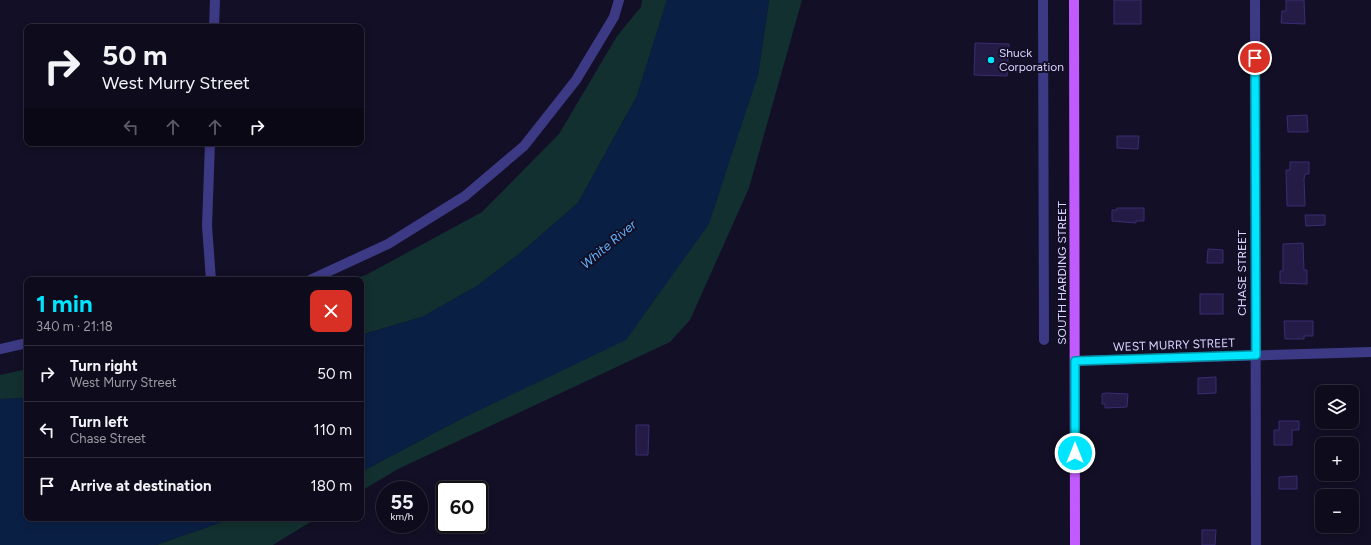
<!DOCTYPE html>
<html lang="en">
<head>
<meta charset="utf-8">
<style>
  :root { --surface:#0e0b1c; --page:#1c1929; --text:#f1f3f6; --muted:#9b9ba3; --line:#2e2b3b; --accent:#00e5ff }
  body { margin:0; font-family:Figtree,sans-serif; background:var(--page); color:var(--text); height:100vh; display:flex; flex-direction:column; font-size:15px; white-space:nowrap }
  * { box-sizing:border-box; margin:0 }
  p { font-size:13px; color:var(--muted) }
  .icon { flex:none; width:22px; height:22px; fill:none; stroke:currentColor; stroke-width:2; stroke-linecap:round; stroke-linejoin:round }
  .map { position:relative; flex:1; overflow:hidden }
  .panel { position:absolute; left:24px; top:277px; width:340px; height:244px; display:flex; flex-direction:column; background:var(--surface); border-radius:8px; box-shadow:0 2px 10px #0003,0 0 0 1px var(--line) }
  .panel>* { flex:none }
  .banner { position:absolute; left:24px; top:24px; width:340px; height:122px; border-radius:8px; box-shadow:0 2px 10px #0003,0 0 0 1px var(--line); background:#0e0b1c; color:var(--text); overflow:hidden }
  .fabs { position:absolute; left:1315px; top:385px; display:grid; gap:8px }
  .fabs a { display:grid; place-items:center; width:44px; height:44px; border-radius:8px; background:var(--surface); box-shadow:0 2px 10px #0003,0 0 0 1px var(--line); font-size:20px }
  .speed { position:absolute; left:376px; top:481px; display:flex; gap:8px; font-size:20px; font-weight:700; text-align:center }
  .speed>* { display:grid; place-content:center; width:52px; height:52px; border-radius:50%; background:var(--surface); box-shadow:0 2px 10px #0003,0 0 0 1px var(--line); line-height:1 }
  .speed small { font-size:10px; font-weight:400 }
  .speed .limit { border:2px solid #111; border-radius:6px; background:#fff; color:#111 }
  .pin { position:absolute; display:grid; place-items:center; width:34px; height:34px; color:#fff; margin:-17px; border:2px solid #fff; border-radius:50%; box-shadow:0 1px 4px #0007 }
  .me { position:absolute; width:44px; margin:-22px; rotate:0deg; stroke-linejoin:round; filter:drop-shadow(0 0 3px #0008) }
  .turn { display:flex; align-items:center; gap:14px; height:84px; padding:0 12px; font-size:18px }
  .turn .icon { width:52px; height:52px; stroke-width:2.5 }
  .turn b { display:block; font-size:28px; line-height:34px }
  .lanes { display:flex; align-items:center; height:38px; padding:0 12px; background:#0003; justify-content:center; gap:20px; direction:ltr }
  .lanes .off { opacity:.35 }
  .round { display:grid; place-items:center; flex:none; width:42px; height:42px; border-radius:8px; background:var(--page) }
  .headline { display:flex; align-items:center; justify-content:space-between; height:68px; padding:0 12px }
  h1 { font-size:24px; font-weight:700; line-height:30px; color:var(--accent) }
  ul { padding:0; list-style:none }
  li { display:flex; align-items:center; gap:12px; height:56px; padding:0 12px; border-top:1px solid var(--line) }
  li div { flex:1 }
  li b { display:block; font-size:15px }
  li em { font-style:normal }
  .map>svg:first-child { display:block }
  .green { fill:#12302f }
  .water { fill:#0a1f44 }
  .building { fill:#241b47; stroke:#3b2d73 }
  .lines { fill:none; stroke-linecap:round; stroke-linejoin:round }
  .minor { stroke:#3d3a85; stroke-width:10 }
  .major { stroke:#c25bff; stroke-width:10 }
  .route-casing { stroke:#0095a6; stroke-width:10 }
  .route { stroke:#00e5ff; stroke-width:7 }
  .poi-dot { fill:#00e5ff; stroke:#130f26; stroke-width:1.5 }
  .labels { text-anchor:middle; stroke-width:4; stroke-linejoin:round; paint-order:stroke }
  .poi-label { font-size:12px; fill:#d9d4ff; stroke:#130f26; text-anchor:start }
  .street-label { font-size:12px; fill:#d9d4ff; stroke:#130f26 }
  .water-label { font-size:13px; font-style:italic; fill:#62b6ff; stroke:#130f26 }
</style>
</head>
<body>
<div class="map">
<svg width="1371" height="545" viewBox="0 0 1371 545">
  <rect width="100%" height="100%" fill="#130f26"/>
  <!-- green -->
  <g class="green">
    <path d="M642 0H667L637 96 578 203 519 254 477 286 422 317 361 335V280H350L366 275 482 212 559 134 617 36 641 7Z"/>
    <path d="M769 0H802L749 188 690 320 670 342 398 469 361 491V472L457 421 758 75Z"/>
    <path d="M27 369V398L0 399V375Z"/>
    <path d="M233 518H317L273 545H156Z"/>
  </g>
  <!-- water -->
  <g class="water">
    <path d="M667 0H769L758 75 709 224 626 340 457 421 361 472V335L422 317 477 286 519 254 578 203 637 96Z"/>
    <path d="M27 398V518H233L156 545H0V399Z"/>
  </g>
  <!-- building -->
  <g class="building">
    <rect x="1114" y="0" width="27" height="24"/>
    <path d="M1286 0H1304L1305 24 1281 23 1282 11H1286Z"/>
    <path d="M975 43 1009 44 1007 76 974 75Z"/>
    <path d="M1307 115 1308 132H1288L1287 116Z"/>
    <path d="M1117 136H1139L1138 149 1117 148Z"/>
    <path d="M1290 162H1309V174H1305L1304 179 1305 206H1287L1286 170H1290Z"/>
    <path d="M1117 208H1144V221H1136V223L1112 221V210H1117Z"/>
    <path d="M1305 215H1325V225L1306 226Z"/>
    <path d="M1303 243 1304 270H1307V284L1280 283V271H1283V244Z"/>
    <path d="M1208 249 1223 250V263H1207Z"/>
    <rect x="1200" y="294" width="23" height="20"/>
    <path d="M1284 321H1313V336H1304V339H1285Z"/>
    <path d="M1216 377V393L1198 394V378Z"/>
    <path d="M1106 393 1128 394 1127 407 1105 408V404H1102V394Z"/>
    <path d="M1279 421H1299V430H1292V445H1274V430H1279Z"/>
    <path d="M636 425H649L648 455H636Z"/>
    <path d="M1297 476V489H1279V477Z"/>
    <path d="M1202 530H1216L1215 545H1202Z"/>
  </g>
  <g class="lines">
    <!-- minor -->
    <g class="minor">
      <path d="M1043 0 1044 340"/>
      <path d="M1255 0 1256 545"/>
      <path d="M214 27 215 0"/>
      <path d="M210 143 207 226 211 280"/>
      <path d="M310 280 388 244 465 196 524 146 576 80 614 17 619 0"/>
      <path d="M0 349 27 343"/>
      <path d="M1075 361 1371 352"/>
    </g>
    <!-- major -->
    <path class="major" d="M1074 0 1075 545"/>
  </g>
  <g class="lines">
    <defs>
      <path id="route" d="M1075 453V361L1256 355 1255 58"/>
    </defs>
    <!-- route casing -->
    <use href="#route" class="route-casing"/>
    <!-- route -->
    <use href="#route" class="route"/>
  </g>
  <!-- markers -->
  <circle class="poi-dot" cx="991" cy="60" r="4"/>
  <g class="labels">
    <!-- poi labels -->
    <g class="poi-label">
      <text x="999" y="57">Shuck<tspan x="999" dy="14">Corporation</tspan></text>
    </g>
    <!-- street labels -->
    <g class="street-label">
      <text transform="translate(1062 273) rotate(-90)" y="4">SOUTH HARDING STREET</text>
      <text transform="translate(1242 273) rotate(-90)" y="4">CHASE STREET</text>
      <text transform="translate(1174 345) rotate(-2)" y="4">WEST MURRY STREET</text>
    </g>
    <!-- water labels -->
    <g class="water-label">
      <text transform="translate(608 244) rotate(-40)" y="5">White River</text>
    </g>
  </g>
</svg>
<div class="fabs">
<a><svg class="icon" aria-label="layers" viewBox="0 0 24 24"><path d="M12 4l9 5-9 5-9-5zM3 14l9 5 9-5"/></svg></a>
<a>+</a>
<a>−</a>
</div>
<div class="speed"><div>55<small>km/h</small></div><div class="limit">60</div></div>
<div class="pin" style="left:1255px;top:58px;background:#d93025"><svg class="icon" aria-label="arrive" viewBox="0 0 24 24"><path d="M6 21V4h12l-3 4 3 4H6"/></svg></div>
<svg class="me" style="left:1075px;top:453px" viewBox="-20 -20 40 40"><circle r="17" fill="#00e5ff" stroke="#fff" stroke-width="3"/><path d="M0-11L8 9 0 5-8 9z" fill="#fff"/></svg>
<div class="banner">
<div class="turn"><svg class="icon" aria-label="right" viewBox="0 0 24 24"><path d="M7 20v-9h11M14 6l5 5-5 5"/></svg><div><b>50 m</b>West Murry Street</div></div>
<div class="lanes"><svg class="icon off" aria-label="left" viewBox="0 0 24 24"><path d="M17 20v-9H6M10 6l-5 5 5 5"/></svg><svg class="icon off" aria-label="ahead" viewBox="0 0 24 24"><path d="M12 20V5M6 11l6-6 6 6"/></svg><svg class="icon off" aria-label="ahead" viewBox="0 0 24 24"><path d="M12 20V5M6 11l6-6 6 6"/></svg><svg class="icon" aria-label="right" viewBox="0 0 24 24"><path d="M7 20v-9h11M14 6l5 5-5 5"/></svg></div>
</div>
<section class="panel">
<div class="headline"><div><h1>1 min</h1><p>340 m · 21:18</p></div><a class="round" style="background:#d93025;color:#fff"><svg class="icon" aria-label="close" viewBox="0 0 24 24"><path d="M6 6l12 12M18 6L6 18"/></svg></a></div>
<ul>
<li><svg class="icon" aria-label="right" viewBox="0 0 24 24"><path d="M7 20v-9h11M14 6l5 5-5 5"/></svg><div><b>Turn right</b><p>West Murry Street</p></div><em>50 m</em></li>
<li><svg class="icon" aria-label="left" viewBox="0 0 24 24"><path d="M17 20v-9H6M10 6l-5 5 5 5"/></svg><div><b>Turn left</b><p>Chase Street</p></div><em>110 m</em></li>
<li><svg class="icon" aria-label="arrive" viewBox="0 0 24 24"><path d="M6 21V4h12l-3 4 3 4H6"/></svg><div><b>Arrive at destination</b></div><em>180 m</em></li>
</ul>
</section>
</div>
</body>
</html>
